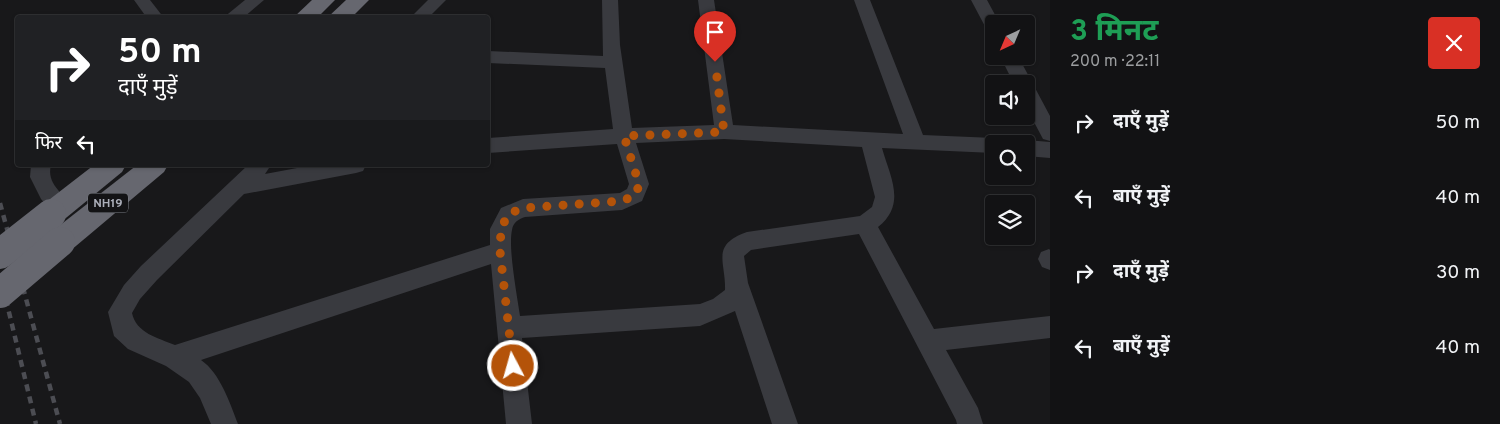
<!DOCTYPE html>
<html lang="hi">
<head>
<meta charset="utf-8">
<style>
  :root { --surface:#121214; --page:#1f2022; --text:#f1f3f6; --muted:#9c9ea0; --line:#313234 }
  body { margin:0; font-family:Overpass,"Noto Sans Devanagari",sans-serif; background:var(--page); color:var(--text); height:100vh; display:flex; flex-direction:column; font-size:19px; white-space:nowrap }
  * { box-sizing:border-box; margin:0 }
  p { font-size:16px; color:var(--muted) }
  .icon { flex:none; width:28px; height:28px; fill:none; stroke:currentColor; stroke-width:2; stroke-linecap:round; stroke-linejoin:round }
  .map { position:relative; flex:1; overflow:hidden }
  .details { display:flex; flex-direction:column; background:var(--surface); width:450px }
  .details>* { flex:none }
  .banner { position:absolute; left:15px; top:15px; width:475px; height:152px; border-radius:5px; box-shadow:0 1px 4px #0004,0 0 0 1px var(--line); background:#202124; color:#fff; overflow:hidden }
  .needle { width:32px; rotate:224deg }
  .tools { position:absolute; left:985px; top:15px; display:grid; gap:10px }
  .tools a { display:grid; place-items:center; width:50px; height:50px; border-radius:5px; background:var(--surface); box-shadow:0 1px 4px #0004,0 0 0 1px var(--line); font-size:25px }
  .pin { position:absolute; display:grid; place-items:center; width:42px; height:42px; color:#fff; margin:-51px -21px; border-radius:50% 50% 50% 0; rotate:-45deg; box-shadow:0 0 5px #0007 }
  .pin .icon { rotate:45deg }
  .me { position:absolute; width:55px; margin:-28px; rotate:354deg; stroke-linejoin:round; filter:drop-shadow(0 0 4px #0008) }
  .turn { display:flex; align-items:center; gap:18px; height:105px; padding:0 20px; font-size:22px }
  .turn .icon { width:65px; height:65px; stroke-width:2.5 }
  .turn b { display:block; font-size:35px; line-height:42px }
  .then { display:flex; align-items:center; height:48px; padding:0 20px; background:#0003; gap:10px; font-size:19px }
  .round { display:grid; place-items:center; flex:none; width:52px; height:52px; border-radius:5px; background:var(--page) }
  .head { display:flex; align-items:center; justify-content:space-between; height:85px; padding:0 20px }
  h1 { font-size:30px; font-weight:700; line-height:38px; color:#1e9e55 }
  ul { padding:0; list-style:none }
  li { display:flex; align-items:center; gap:15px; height:75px; padding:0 20px }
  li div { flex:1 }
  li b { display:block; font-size:19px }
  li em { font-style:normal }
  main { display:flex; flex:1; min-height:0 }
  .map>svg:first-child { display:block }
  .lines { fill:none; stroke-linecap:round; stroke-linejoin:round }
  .minor { fill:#393a3f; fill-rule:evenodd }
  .highway { fill:#66676f; fill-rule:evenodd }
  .rail { stroke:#4c4d53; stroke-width:4.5; stroke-dasharray:7 5.5; stroke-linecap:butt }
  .highway-bridge { stroke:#66676f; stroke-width:30 }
  .route { stroke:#b45309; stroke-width:9; stroke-dasharray:0 16.2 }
  .labels { text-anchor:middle; stroke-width:5; stroke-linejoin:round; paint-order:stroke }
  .shield { fill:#131315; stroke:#7d8088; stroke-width:1 }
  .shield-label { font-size:12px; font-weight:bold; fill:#abaeb9 }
</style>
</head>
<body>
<main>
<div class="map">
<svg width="1050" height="424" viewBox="0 0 1050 424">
  <rect width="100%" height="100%" fill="#18181a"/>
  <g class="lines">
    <!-- minor -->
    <g class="minor">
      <path d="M134 0H150L164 18H147Z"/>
      <path d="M245 0H264L243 18H223Z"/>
      <path d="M428 0H446L428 18H410Z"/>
      <path d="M602 0H618L620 45 632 128 714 125 698 0H714L733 125 903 134 854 0H870L923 135 994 138 1001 141 1003 144H994V153L882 148C890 177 907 204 878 227L934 329 1050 316V338L946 350 978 408 983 424H957L956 420 859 234 751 250 744 256 748 283 798 424H772L735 311 700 326 522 338 532 424H506L491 264 201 360C220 373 230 403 238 424H211L200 398 189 382 166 366 128 349 114 336 108 312 124 285 141 266 248 165H271L265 174 313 165H366L363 171 356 173 244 194 157 280 140 299 132 313C136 333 158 338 175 345L490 245V229L501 208 523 199 620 193 627 189 629 184 617 144 488 153V138L613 129 605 68 488 63V51L603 56ZM724 139 862 147 875 197 872 207 860 216 747 232C710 245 726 262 725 290L713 299 700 304 520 316C517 295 508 248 512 230 513 222 519 219 525 217L622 210 642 201 649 184 636 143Z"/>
      <path d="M971 0H987L1000 24H994V33L988 32Z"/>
      <path d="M1000 56H1018L1050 116V141L1043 139 1026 107V84H1014Z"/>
      <path d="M1026 140 1050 142V158L1026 156V144H1018Z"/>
      <path d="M31 165H51C46 184 63 192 71 207L67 213 60 216 53 213 41 199 30 177Z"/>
      <path d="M1049 249 1050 250V270L1042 267 1038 259 1041 252Z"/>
    </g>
    <!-- highway -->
    <g class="highway">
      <path d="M312 0H335L317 18H293Z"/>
      <path d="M346 0H369L351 18H327Z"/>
      <path d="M94 165H126L122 172 61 222 51 225 41 222 37 214 41 206Z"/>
      <path d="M137 165H168L164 172 70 251 60 254 50 251 46 242 50 233Z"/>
    </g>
    <!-- rail -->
    <g class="rail">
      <path d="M0 203 60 424"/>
      <path d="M0 275 36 424"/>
    </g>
    <!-- highway-bridge -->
    <g class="highway-bridge">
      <path d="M0 254 51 214"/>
      <path d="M0 293 60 242"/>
    </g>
  </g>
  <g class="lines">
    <!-- route -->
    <path class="route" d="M513 366 500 251 501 229 508 214 523 208 622 201 636 195 639 184 624 136 724 132 715 62"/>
  </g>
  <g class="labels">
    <!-- shield labels -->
    <rect class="shield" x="88" y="193.5" width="40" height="19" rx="4"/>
    <g class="shield-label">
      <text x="108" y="207">NH19</text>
    </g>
  </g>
</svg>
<div class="tools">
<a><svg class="needle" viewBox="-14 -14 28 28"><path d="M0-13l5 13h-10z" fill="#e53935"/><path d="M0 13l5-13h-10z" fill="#9c9ea0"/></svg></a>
<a><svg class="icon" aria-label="sound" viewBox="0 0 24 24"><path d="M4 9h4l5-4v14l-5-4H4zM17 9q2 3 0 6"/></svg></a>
<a><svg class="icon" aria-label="search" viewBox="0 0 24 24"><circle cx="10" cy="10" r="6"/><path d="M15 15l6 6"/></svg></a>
<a><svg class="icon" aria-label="layers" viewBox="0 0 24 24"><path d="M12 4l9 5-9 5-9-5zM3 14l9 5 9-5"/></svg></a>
</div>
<div class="pin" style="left:715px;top:62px;background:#d93025"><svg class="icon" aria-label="arrive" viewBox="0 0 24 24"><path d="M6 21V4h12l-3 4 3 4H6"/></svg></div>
<svg class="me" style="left:513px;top:366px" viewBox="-20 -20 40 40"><circle r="17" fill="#b45309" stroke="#fff" stroke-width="3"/><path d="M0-11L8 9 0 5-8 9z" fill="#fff"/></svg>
<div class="banner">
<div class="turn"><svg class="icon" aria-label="right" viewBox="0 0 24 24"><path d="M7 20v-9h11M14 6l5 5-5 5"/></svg><div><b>50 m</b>दाएँ मुड़ें</div></div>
<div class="then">फिर<svg class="icon" aria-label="left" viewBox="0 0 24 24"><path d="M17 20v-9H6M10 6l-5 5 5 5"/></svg></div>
</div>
</div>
<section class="details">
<div class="head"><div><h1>3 मिनट</h1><p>200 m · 22:11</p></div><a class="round" style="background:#d93025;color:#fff"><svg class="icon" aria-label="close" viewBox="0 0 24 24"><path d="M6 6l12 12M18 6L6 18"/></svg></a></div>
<ul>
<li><svg class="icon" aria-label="right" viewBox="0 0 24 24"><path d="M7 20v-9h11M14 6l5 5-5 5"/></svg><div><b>दाएँ मुड़ें</b></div><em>50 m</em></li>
<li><svg class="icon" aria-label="left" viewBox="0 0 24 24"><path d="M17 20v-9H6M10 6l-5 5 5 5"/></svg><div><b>बाएँ मुड़ें</b></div><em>40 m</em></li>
<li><svg class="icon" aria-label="right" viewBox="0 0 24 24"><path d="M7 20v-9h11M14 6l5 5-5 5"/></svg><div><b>दाएँ मुड़ें</b></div><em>30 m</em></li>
<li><svg class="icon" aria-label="left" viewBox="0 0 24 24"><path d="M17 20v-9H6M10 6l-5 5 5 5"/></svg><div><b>बाएँ मुड़ें</b></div><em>40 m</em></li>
</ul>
</section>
</main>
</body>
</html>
